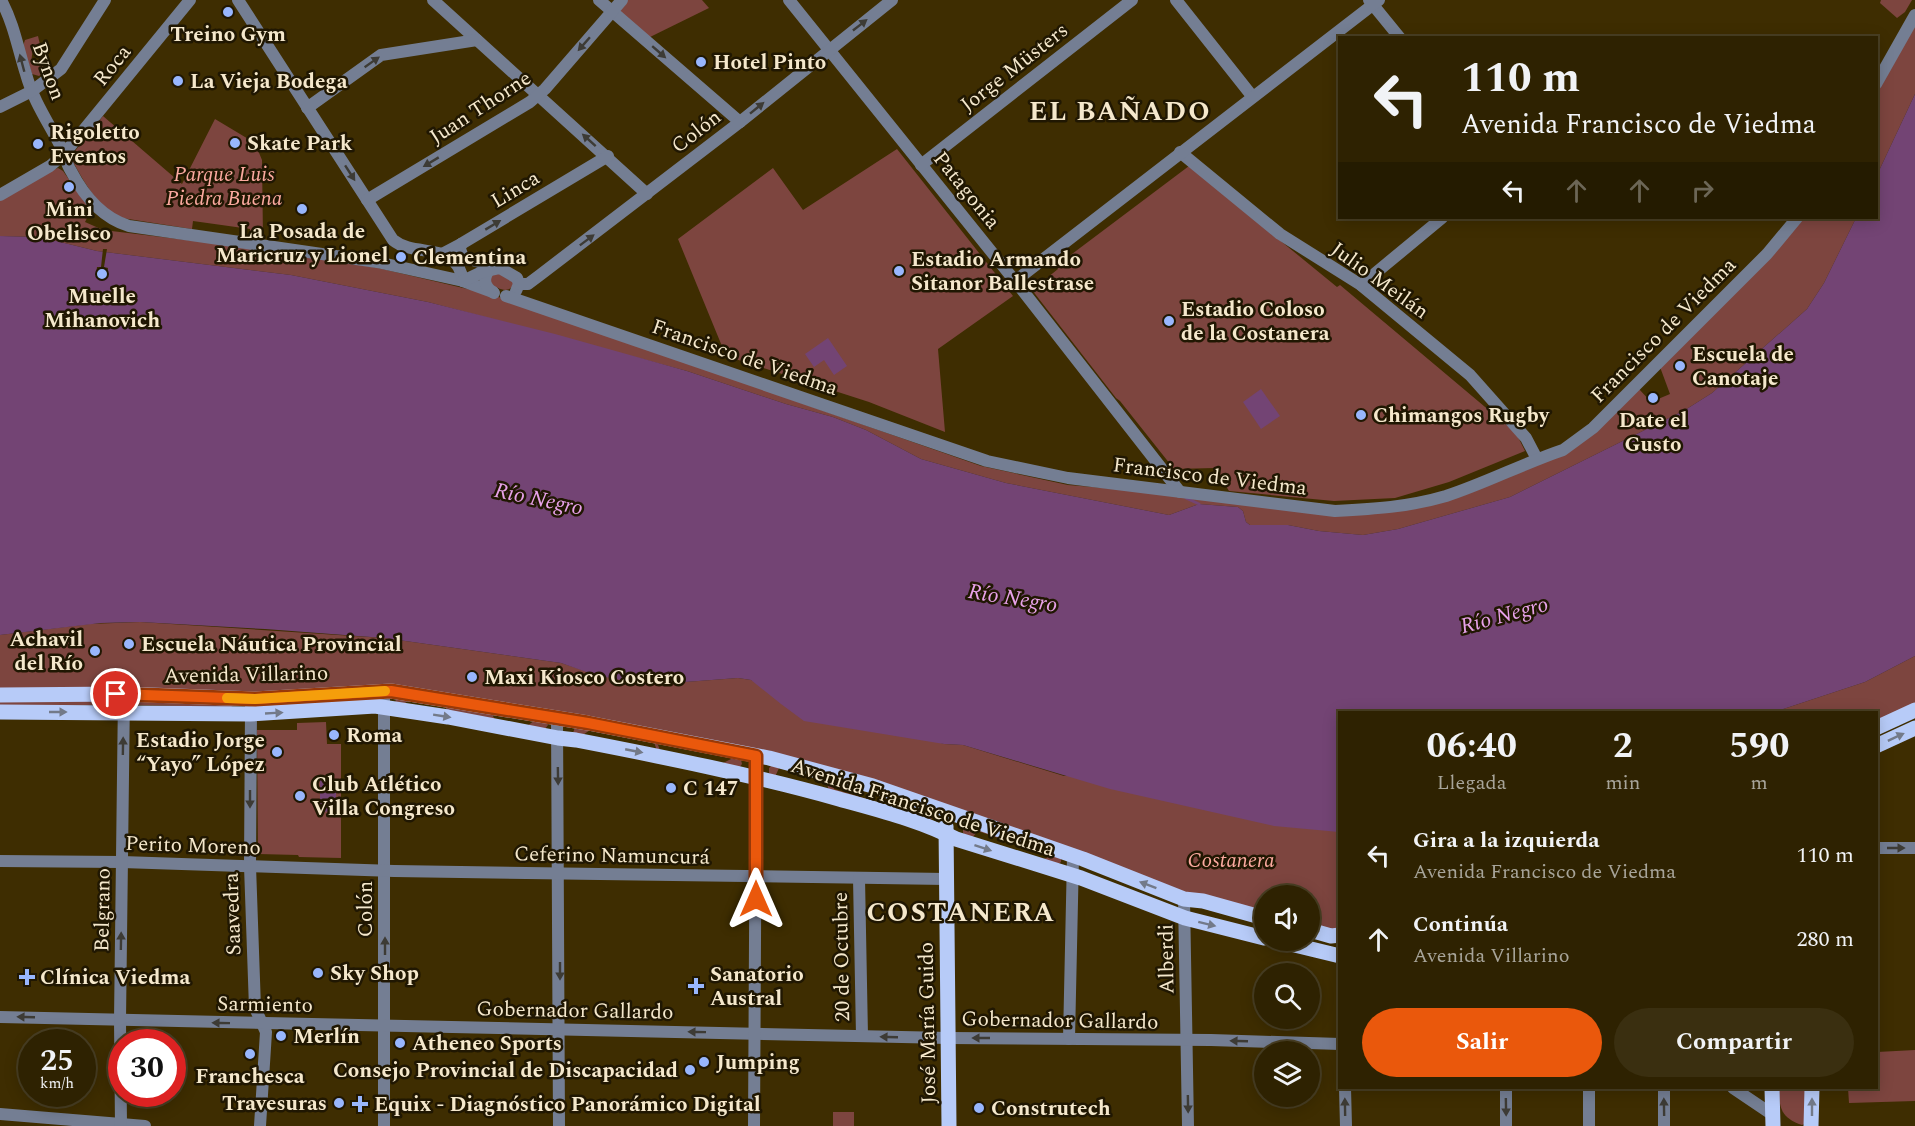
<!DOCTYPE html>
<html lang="es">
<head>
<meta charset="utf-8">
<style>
  :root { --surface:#2e2201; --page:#3a2f10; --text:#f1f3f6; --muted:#a7a499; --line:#493f23; --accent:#ea580c }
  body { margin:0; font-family:Spectral,serif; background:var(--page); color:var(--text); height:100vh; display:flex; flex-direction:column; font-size:22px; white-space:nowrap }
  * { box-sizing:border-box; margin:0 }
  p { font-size:20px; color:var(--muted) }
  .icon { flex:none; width:33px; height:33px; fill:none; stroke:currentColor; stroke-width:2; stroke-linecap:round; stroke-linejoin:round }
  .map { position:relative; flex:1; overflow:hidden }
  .panel { position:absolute; left:1338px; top:711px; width:540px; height:378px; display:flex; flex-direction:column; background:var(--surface); border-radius:0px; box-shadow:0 3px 15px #0003,0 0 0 2px var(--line) }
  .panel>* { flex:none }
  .hud { position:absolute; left:1338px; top:36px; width:540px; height:183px; border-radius:0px; box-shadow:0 3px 15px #0003,0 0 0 2px var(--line); background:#2e2201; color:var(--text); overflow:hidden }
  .buttons { position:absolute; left:1254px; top:885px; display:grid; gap:12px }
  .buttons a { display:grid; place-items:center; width:66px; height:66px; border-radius:50%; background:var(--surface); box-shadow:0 3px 15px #0003,0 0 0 2px var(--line); font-size:30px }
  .speed { position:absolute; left:18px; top:1029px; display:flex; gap:12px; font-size:30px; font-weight:700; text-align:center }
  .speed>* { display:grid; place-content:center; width:78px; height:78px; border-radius:50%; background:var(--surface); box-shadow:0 3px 15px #0003,0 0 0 2px var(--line); line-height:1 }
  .speed small { font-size:15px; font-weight:400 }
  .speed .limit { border:9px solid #d22; background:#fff; color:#111 }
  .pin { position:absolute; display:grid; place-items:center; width:51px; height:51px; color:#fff; margin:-26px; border:3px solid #fff; border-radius:50%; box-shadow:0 2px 6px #0007 }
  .me { position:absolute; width:66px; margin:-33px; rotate:0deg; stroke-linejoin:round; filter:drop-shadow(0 0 4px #0008) }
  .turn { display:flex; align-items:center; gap:21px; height:126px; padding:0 24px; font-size:27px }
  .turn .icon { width:78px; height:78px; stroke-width:2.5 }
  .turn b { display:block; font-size:42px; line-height:51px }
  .lanes { display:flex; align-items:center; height:57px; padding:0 24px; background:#0003; justify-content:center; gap:30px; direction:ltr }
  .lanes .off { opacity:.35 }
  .eta { display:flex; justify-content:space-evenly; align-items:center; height:102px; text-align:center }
  .eta b { font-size:36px; font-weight:700; line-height:42px }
  .button { display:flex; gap:12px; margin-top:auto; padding:12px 24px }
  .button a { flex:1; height:69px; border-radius:36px; background:var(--accent); color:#fff; font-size:24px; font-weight:700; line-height:69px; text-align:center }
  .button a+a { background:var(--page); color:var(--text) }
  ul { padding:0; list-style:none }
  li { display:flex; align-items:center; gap:18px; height:84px; padding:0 24px }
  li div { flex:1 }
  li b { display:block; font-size:22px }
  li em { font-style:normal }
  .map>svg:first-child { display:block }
  .green { fill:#7d453f }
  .water { fill:#734474 }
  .pier { fill:#3e2d01 }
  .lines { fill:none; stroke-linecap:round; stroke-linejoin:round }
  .stream { stroke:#734474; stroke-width:3 }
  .minor { stroke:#747e93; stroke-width:12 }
  .major { stroke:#b7cbf8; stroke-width:15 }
  .oneway { fill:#3d3b35 }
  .oneway2 { fill:#737a89 }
  .route-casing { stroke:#983908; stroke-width:15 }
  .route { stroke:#ea580c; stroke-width:10 }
  .slow { stroke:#f59e0b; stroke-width:10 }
  .poi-dot { fill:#98b6fd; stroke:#201702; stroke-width:2 }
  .labels { text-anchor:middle; stroke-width:5; stroke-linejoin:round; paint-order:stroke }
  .poi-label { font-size:21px; font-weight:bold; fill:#f5e8cc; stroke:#201702; text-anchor:start }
  .street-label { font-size:21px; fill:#f5e8cc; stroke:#201702 }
  .park-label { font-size:21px; font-style:italic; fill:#fcaaa0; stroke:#201702 }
  .water-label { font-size:22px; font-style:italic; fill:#e8a2e9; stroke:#201702 }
  .district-label { font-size:27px; font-weight:bold; letter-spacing:1.5px; fill:#f5e8cc; stroke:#201702 }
</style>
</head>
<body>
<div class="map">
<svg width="1915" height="1126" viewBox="0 0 1915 1126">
  <rect width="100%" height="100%" fill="#3e2d01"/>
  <!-- green -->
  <g class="green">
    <path d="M624 0H702L709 8 648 38 621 15 620 6Z"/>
    <path d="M1881 0H1912L1905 12 1897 18 1880 3Z"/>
    <path d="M1915 25V94L1877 175V93Z"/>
    <path d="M38 36 41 49 33 48 31 63 41 65 47 70 39 76 32 74 23 46 25 40Z"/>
    <path d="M103 116 182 184 215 119 255 143 262 160 263 238 250 237V229L193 221 192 229 122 218C97 207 85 183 72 160L71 156Z"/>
    <path d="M897 149 1013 296 938 349 945 432 869 402 726 356 678 239 773 168 803 210Z"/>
    <path d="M1189 166 1337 287 1340 285 1516 433 1525 451 1449 482 1395 498 1334 501 1229 491 1215 468 1174 469 1120 401 1116 398 1032 290 1058 269 1056 266Z"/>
    <path d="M58 168 63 171 89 208 90 212 85 222 103 230 279 251 378 268 493 295 981 466 1068 485 1395 512 1568 453 1639 389 1651 402 1670 394 1660 367 1801 218H1856L1824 283 1807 309 1712 393 1685 410 1510 497 1398 529 1363 535 1319 531 1288 525H1250L1246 522 1243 511 1238 507 1199 504 1169 515 1006 483 921 459 866 430 833 417 786 404 687 371 428 302 291 275 97 251 40 237 0 236V198L55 169Z"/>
    <path d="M497 272 514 281C511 296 498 289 490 283L491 276Z"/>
    <path d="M140 622 384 638 561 663 601 676 672 683 738 678 751 680 944 744 963 745 1064 776 1114 771 1339 808V932L1310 927V896H1264V914L1185 894 874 782 396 685 258 692 127 688 0 690V635L89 624Z"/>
    <path d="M1915 656V706L1877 724 1876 712H1774L1865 682Z"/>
    <path d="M396 698 490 710 495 720 527 726 538 718 547 722 548 725 545 729 448 713 445 706 409 700 400 707 395 704Z"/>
    <path d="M0 701H103L105 703 101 705 0 706Z"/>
    <path d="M133 701 234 705 231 707 133 705 130 703Z"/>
    <path d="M326 722 327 744H341V858L299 857 298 855 258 854 257 730H297V723Z"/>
    <path d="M575 727 656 740 660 750 723 763 735 757 741 760 742 764 739 768 657 751 654 742 590 730 580 737 573 733Z"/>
    <path d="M772 765 832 779 834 789 915 814 927 808 933 813V817L930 820 829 791 826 780 779 768 775 777 769 773V768Z"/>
    <path d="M966 826 1061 857V862L1057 865 1039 861 1051 856 978 831 971 839 963 833V829Z"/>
    <path d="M1915 1050V1101L1849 1103 1848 1088H1876L1877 1052Z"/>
    <path d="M1779 1088H1805L1804 1124 1802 1125C1781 1118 1779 1108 1779 1088Z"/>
    <rect x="833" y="1112" width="21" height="14"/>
  </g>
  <!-- water -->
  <g class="water">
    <path d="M1915 94V656L1865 682 1774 712H1340L1339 832 1274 826 1110 789 963 745 944 744 804 721 781 704 751 680 738 678 646 685 595 675 561 663 384 638 265 629 140 622 101 623 0 635V236L40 237 97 251 291 275 428 302 555 334 687 371 786 404 833 417 866 430 921 459 1006 483 1169 515 1199 504 1238 507 1243 511 1246 522 1250 525H1288L1319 531 1363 535 1398 529 1510 497 1685 410 1712 393 1807 309 1824 283 1856 218H1876L1877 175Z"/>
    <path d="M828 338 847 366 834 375 824 360 814 367 805 354Z"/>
    <path d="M1261 389 1280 416 1261 429 1243 402Z"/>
    <path d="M320 779H336V811L320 812Z"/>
  </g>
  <!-- pier -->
  <path class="pier" d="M103 249H107L104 267 108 268 107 276 96 275 97 267H101Z"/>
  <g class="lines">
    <!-- stream -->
    <path class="stream" d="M1186 498 1199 504"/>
    <!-- minor -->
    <g class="minor">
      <path d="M1 0C14 24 18 49 26 74 33 100 48 122 60 145 64 153 66 163 71 171 84 196 102 218 129 226L377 262 463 281 493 292"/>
      <path d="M238 0 393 240C416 259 456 239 463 281"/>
      <path d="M433 0 647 194"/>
      <path d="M599 0 740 122"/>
      <path d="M789 0 1023 291 1180 492"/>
      <path d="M1176 0 1252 96"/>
      <path d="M1369 0 1400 38"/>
      <path d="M1876 84 1915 15"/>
      <path d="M0 107 32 91 61 69 105 0"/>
      <path d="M307 108 381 55 477 40"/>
      <path d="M1180 152 1280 234 1361 285 1470 375 1526 438 1537 459"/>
      <path d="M921 165 1132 0"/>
      <path d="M0 195 50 166 64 154 190 0"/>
      <path d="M367 200 530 102 545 89 622 0"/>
      <path d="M461 244 460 249 463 257 496 267"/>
      <path d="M442 254 461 244 608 156"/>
      <path d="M489 270C482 280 485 287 494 293"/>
      <path d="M463 281 482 272 500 268 517 278 519 284 516 291"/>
      <path d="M1015 281 1379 0"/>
      <path d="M519 284H528L540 275 740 122 892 0"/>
      <path d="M1361 285 1442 218"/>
      <path d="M506 296 987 461 1068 478 1335 511C1373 509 1409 507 1446 496 1486 483 1524 463 1563 450L1593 428 1767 254 1797 218"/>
      <path d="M384 698V1126"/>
      <path d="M251 707 250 866 255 1008 266 1032 260 1126"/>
      <path d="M557 718 559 1126"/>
      <path d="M1876 848H1915"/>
      <path d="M0 861 122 862 394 871 946 879"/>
      <path d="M859 878 862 1036"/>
      <path d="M1184 899 1188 1126"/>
      <path d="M0 1017 948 1038 1211 1040 1340 1044"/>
      <path d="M1069 1039 1073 856"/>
      <path d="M1345 1088 1346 1126"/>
      <path d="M1506 1088V1126"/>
      <path d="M1664 1088V1126"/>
      <path d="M1733 1088 1773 1115"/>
      <path d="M0 1114 145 1126"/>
      <path d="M121 1126 120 1020 124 694"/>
      <path d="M754 1126 756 756"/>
      <path d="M1589 1126V1088"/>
    </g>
    <!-- major -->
    <g class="major">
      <path d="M0 695 124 694 255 699 391 691 588 723 769 758 873 786 1083 859 1184 899 1203 901 1264 918"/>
      <path d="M0 712 250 714 375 706 448 717 558 738 576 740C664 757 753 775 839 799 878 810 920 820 956 839L1081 878 1185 918 1264 938"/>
      <path d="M1876 728 1915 710"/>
      <path d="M1876 746 1915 728"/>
      <path d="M946 826 949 1126"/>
      <path d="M1310 930 1331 936 1340 935"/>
      <path d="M1274 940 1340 956"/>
      <path d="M1772 1088 1773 1126"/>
      <path d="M1811 1126 1812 1088"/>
    </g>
  </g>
  <!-- one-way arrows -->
  <defs><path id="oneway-solid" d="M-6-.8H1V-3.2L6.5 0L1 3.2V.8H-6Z" transform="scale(1.5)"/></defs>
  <g class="oneway">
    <use href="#oneway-solid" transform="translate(860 25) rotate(-38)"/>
    <use href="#oneway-solid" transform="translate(584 44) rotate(131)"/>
    <use href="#oneway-solid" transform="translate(659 52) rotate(41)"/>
    <use href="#oneway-solid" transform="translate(372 62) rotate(-35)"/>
    <use href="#oneway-solid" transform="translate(22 63) rotate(-105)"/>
    <use href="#oneway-solid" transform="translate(757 108) rotate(-39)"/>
    <use href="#oneway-solid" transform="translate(589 140) rotate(-138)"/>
    <use href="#oneway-solid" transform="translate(431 162) rotate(149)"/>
    <use href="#oneway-solid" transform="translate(350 173) rotate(57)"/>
    <use href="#oneway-solid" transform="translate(493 225) rotate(-31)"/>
    <use href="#oneway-solid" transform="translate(587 240) rotate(-37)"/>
    <use href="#oneway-solid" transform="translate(123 746) rotate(-89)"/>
    <use href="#oneway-solid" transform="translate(558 776) rotate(89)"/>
    <use href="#oneway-solid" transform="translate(250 799) rotate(90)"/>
    <use href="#oneway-solid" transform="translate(1896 848)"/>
    <use href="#oneway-solid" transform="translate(121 941) rotate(-89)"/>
    <use href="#oneway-solid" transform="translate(385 946) rotate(-90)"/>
    <use href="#oneway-solid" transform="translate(560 971) rotate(90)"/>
    <use href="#oneway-solid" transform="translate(26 1017) rotate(-178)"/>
    <use href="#oneway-solid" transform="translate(221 1023) rotate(-179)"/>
    <use href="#oneway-solid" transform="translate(697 1032) rotate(-179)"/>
    <use href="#oneway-solid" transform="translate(889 1037) rotate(-178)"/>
    <use href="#oneway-solid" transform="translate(981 1038) rotate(-180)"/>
    <use href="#oneway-solid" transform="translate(1239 1041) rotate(-178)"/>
    <use href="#oneway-solid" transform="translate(1188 1104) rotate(89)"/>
    <use href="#oneway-solid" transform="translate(1345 1107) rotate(-91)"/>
    <use href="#oneway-solid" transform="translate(1506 1107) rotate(89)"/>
    <use href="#oneway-solid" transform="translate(1664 1107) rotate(-91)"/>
  </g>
  <g class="oneway2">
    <use href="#oneway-solid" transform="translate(58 712)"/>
    <use href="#oneway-solid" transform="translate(274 713) rotate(-3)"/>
    <use href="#oneway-solid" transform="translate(442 716) rotate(9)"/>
    <use href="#oneway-solid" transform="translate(1896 737) rotate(-25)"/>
    <use href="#oneway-solid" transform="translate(634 751) rotate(11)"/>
    <use href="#oneway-solid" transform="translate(983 848) rotate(18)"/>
    <use href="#oneway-solid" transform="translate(1148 885) rotate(-159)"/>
    <use href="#oneway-solid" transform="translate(1207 924) rotate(14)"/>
    <use href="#oneway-solid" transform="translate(1812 1107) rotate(-90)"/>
  </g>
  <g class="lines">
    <defs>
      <path id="route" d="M116 694 255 699 391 691 588 723 756 756V899"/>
    </defs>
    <!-- route casing -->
    <use href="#route" class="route-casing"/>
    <!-- route -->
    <use href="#route" class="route"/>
    <!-- slow -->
    <path class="slow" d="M227 698 255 699 385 691"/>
  </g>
  <!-- markers -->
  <g class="poi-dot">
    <circle cx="228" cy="12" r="6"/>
    <circle cx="701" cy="62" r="6"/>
    <circle cx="178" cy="81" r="6"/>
    <circle cx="235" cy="143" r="6"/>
    <circle cx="38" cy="144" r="6"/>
    <circle cx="69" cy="187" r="6"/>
    <circle cx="302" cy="209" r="6"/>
    <circle cx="401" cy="257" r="6"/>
    <circle cx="899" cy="271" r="6"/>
    <circle cx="102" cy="274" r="6"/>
    <circle cx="1169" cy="321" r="6"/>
    <circle cx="1680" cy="366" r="6"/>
    <circle cx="1653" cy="398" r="6"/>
    <circle cx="1361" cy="415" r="6"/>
    <circle cx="129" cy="644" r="6"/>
    <circle cx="95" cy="651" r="6"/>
    <circle cx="472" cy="677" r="6"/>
    <circle cx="334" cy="735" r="6"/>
    <circle cx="277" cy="752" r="6"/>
    <circle cx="671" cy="788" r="6"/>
    <circle cx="300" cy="796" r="6"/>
    <circle cx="318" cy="973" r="6"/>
    <path d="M24 968h6v6h6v6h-6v6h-6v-6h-6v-6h6z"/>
    <path d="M693 977h6v6h6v6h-6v6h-6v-6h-6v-6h6z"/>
    <circle cx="281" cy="1036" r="6"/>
    <circle cx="400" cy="1043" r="6"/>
    <circle cx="250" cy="1054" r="6"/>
    <circle cx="704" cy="1062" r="6"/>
    <circle cx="690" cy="1070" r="6"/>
    <circle cx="339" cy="1103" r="6"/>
    <path d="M357 1095h6v6h6v6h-6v6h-6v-6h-6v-6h6z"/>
    <circle cx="979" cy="1108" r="6"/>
  </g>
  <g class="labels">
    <!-- poi labels -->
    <g class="poi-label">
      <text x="228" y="41" text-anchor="middle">Treino Gym</text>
      <text x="713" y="69">Hotel Pinto</text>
      <text x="190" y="88">La Vieja Bodega</text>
      <text x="50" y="139">Rigoletto<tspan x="50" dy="24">Eventos</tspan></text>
      <text x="247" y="150">Skate Park</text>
      <text x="69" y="216" text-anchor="middle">Mini<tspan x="69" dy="24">Obelisco</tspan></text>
      <text x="302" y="238" text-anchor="middle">La Posada de<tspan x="302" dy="24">Maricruz y Lionel</tspan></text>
      <text x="413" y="264">Clementina</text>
      <text x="911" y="266">Estadio Armando<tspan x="911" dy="24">Sitanor Ballestrase</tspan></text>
      <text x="102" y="303" text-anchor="middle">Muelle<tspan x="102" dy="24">Mihanovich</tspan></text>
      <text x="1181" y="316">Estadio Coloso<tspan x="1181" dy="24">de la Costanera</tspan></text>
      <text x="1692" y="361">Escuela de<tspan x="1692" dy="24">Canotaje</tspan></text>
      <text x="1373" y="422">Chimangos Rugby</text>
      <text x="1653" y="427" text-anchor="middle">Date el<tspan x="1653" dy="24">Gusto</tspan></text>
      <text x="83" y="646" text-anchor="end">Achavil<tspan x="83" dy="24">del Río</tspan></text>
      <text x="141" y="651">Escuela Náutica Provincial</text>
      <text x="484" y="684">Maxi Kiosco Costero</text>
      <text x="346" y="742">Roma</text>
      <text x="265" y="747" text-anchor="end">Estadio Jorge<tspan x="265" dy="24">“Yayo” López</tspan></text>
      <text x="312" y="791">Club Atlético<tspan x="312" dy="24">Villa Congreso</tspan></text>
      <text x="683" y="795">C 147</text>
      <text x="330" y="980">Sky Shop</text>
      <text x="710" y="981">Sanatorio<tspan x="710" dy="24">Austral</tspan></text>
      <text x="40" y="984">Clínica Viedma</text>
      <text x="293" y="1043">Merlín</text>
      <text x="412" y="1050">Atheneo Sports</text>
      <text x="716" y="1069">Jumping</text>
      <text x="678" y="1077" text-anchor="end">Consejo Provincial de Discapacidad</text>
      <text x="250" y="1083" text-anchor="middle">Franchesca</text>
      <text x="327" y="1110" text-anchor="end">Travesuras</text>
      <text x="374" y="1111">Equix - Diagnóstico Panorámico Digital</text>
      <text x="991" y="1115">Construtech</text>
    </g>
    <!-- street labels -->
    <g class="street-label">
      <text transform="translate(112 65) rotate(-51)" y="7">Roca</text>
      <text transform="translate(1014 67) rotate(-38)" y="7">Jorge Müsters</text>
      <text transform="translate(49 71) rotate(70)" y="7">Bynon</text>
      <text transform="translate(480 107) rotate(-33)" y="7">Juan Thorne</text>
      <text transform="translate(696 131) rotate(-38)" y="7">Colón</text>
      <text transform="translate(515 189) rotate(-31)" y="7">Linca</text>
      <text transform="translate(967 190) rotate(51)" y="7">Patagonia</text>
      <text transform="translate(1380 280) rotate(36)" y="7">Julio Meilán</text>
      <text transform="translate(1663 330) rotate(-45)" y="7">Francisco de Viedma</text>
      <text transform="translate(745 357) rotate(19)" y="7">Francisco de Viedma</text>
      <text transform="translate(1210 476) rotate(7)" y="7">Francisco de Viedma</text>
      <text transform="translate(246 674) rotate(-1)" y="7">Avenida Villarino</text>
      <text transform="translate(923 807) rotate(18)" y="7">Avenida Francisco de Viedma</text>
      <text transform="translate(193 845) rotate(2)" y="7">Perito Moreno</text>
      <text transform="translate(612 855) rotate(1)" y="7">Ceferino Namuncurá</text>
      <text transform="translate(365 909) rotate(-90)" y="7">Colón</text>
      <text transform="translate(102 910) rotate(-89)" y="7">Belgrano</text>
      <text transform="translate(232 914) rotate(-92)" y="7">Saavedra</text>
      <text transform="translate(841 957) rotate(-91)" y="7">20 de Octubre</text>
      <text transform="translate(1166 959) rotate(-91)" y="7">Alberdi</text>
      <text transform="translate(265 1004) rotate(1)" y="7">Sarmiento</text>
      <text transform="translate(575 1010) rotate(1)" y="7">Gobernador Gallardo</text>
      <text transform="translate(1060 1020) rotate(1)" y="7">Gobernador Gallardo</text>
      <text transform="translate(927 1023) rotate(-91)" y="7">José María Guido</text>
    </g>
    <!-- park labels -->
    <g class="park-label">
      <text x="224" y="181">Parque Luis<tspan x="224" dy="24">Piedra Buena</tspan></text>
      <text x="1231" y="867">Costanera</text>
    </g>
    <!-- water labels -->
    <g class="water-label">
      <text transform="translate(539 498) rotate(12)" y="8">Río Negro</text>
      <text transform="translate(1013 597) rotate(9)" y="8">Río Negro</text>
      <text transform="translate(1504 614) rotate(-15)" y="8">Río Negro</text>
    </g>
    <!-- district labels -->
    <g class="district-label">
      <text x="1120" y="120">EL BAÑADO</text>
      <text x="961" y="921">COSTANERA</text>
    </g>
  </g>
</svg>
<div class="buttons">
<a><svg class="icon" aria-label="sound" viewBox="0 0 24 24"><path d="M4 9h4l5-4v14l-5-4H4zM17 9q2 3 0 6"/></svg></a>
<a><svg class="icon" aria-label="search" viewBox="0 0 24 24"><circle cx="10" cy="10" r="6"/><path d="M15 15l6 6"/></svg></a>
<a><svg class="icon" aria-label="layers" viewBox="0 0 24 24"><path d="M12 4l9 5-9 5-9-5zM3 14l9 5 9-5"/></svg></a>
</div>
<div class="speed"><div>25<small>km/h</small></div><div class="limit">30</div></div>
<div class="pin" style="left:116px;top:694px;background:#d93025"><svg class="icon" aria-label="arrive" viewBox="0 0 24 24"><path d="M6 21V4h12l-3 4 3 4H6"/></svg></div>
<svg class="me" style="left:756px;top:899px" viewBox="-20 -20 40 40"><path d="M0-17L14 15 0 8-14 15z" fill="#ea580c" stroke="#fff" stroke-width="4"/></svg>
<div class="hud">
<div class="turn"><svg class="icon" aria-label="left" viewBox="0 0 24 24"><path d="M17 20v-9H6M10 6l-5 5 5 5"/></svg><div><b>110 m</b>Avenida Francisco de Viedma</div></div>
<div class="lanes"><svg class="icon" aria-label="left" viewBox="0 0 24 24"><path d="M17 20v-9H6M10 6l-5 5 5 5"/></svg><svg class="icon off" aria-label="ahead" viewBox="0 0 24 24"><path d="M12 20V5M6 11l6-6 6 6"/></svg><svg class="icon off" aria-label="ahead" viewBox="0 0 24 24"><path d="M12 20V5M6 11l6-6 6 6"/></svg><svg class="icon off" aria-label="right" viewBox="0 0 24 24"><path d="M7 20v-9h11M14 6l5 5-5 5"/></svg></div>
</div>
<section class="panel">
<div class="eta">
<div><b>06:40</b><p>Llegada</p></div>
<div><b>2</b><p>min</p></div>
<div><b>590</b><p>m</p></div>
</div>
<ul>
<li><svg class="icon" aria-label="left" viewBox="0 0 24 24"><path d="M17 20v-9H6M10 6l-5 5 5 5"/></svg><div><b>Gira a la izquierda</b><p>Avenida Francisco de Viedma</p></div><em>110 m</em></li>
<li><svg class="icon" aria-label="ahead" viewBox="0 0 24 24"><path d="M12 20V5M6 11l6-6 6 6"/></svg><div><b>Continúa</b><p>Avenida Villarino</p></div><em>280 m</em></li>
</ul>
<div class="button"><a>Salir</a><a>Compartir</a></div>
</section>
</div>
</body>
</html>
